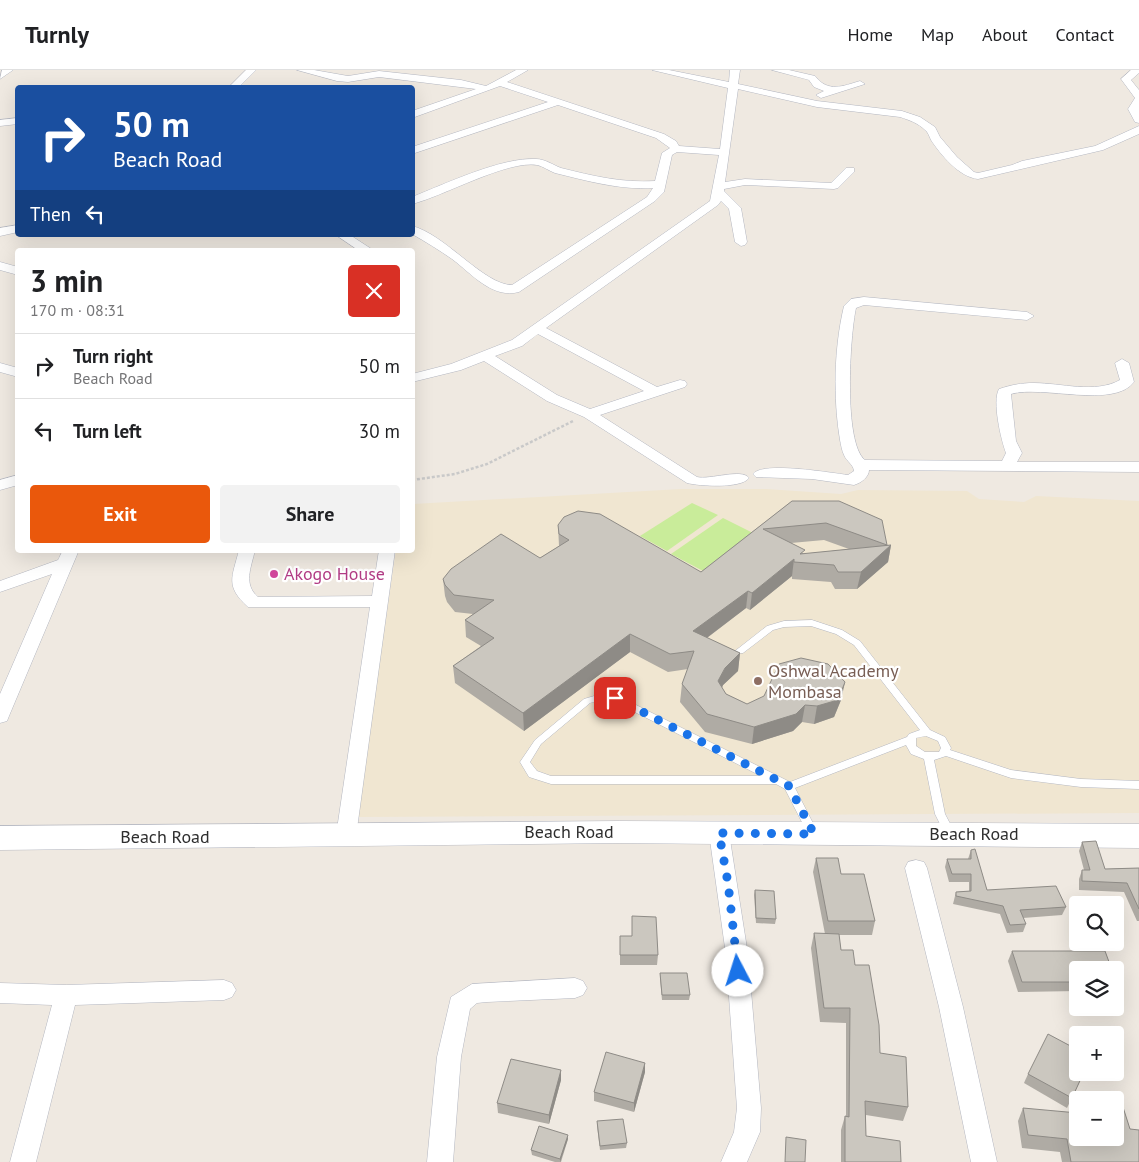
<!DOCTYPE html>
<html lang="en">
<head>
<meta charset="utf-8">
<style>
  :root { --surface:#fff; --page:#f2f2f2; --text:#202124; --muted:#757577; --line:#e0e0e0; --accent:#ea580c }
  body { margin:0; font-family:"PT Sans",sans-serif; background:var(--page); color:var(--text); height:100vh; display:flex; flex-direction:column; font-size:19px; white-space:nowrap }
  * { box-sizing:border-box; margin:0 }
  p { font-size:16px; color:var(--muted) }
  .icon { flex:none; width:28px; height:28px; fill:none; stroke:currentColor; stroke-width:2; stroke-linecap:round; stroke-linejoin:round }
  .map { position:relative; flex:1; overflow:hidden }
  .panel { position:absolute; left:15px; top:178px; width:400px; height:305px; display:flex; flex-direction:column; background:var(--surface); border-radius:5px; box-shadow:0 5px 20px #0002 }
  .panel>* { flex:none }
  .guide { position:absolute; left:15px; top:15px; width:400px; height:152px; border-radius:5px; box-shadow:0 5px 20px #0002; background:#1a4fa0; color:#fff; overflow:hidden }
  .tools { position:absolute; left:1069px; top:826px; display:grid; gap:10px }
  .tools a { display:grid; place-items:center; width:55px; height:55px; border-radius:5px; background:var(--surface); box-shadow:0 5px 20px #0002; font-size:25px }
  .pin { position:absolute; display:grid; place-items:center; width:42px; height:42px; color:#fff; margin:-21px; border-radius:10px; box-shadow:0 2px 8px #0006 }
  .me { position:absolute; width:55px; margin:-28px; rotate:355deg; stroke-linejoin:round; filter:drop-shadow(0 0 4px #0008) }
  .turn { display:flex; align-items:center; gap:18px; height:105px; padding:0 15px; font-size:22px }
  .turn .icon { width:65px; height:65px; stroke-width:2.5 }
  .turn b { display:block; font-size:35px; line-height:42px }
  .then { display:flex; align-items:center; height:48px; padding:0 15px; background:#0003; gap:10px; font-size:19px }
  .round { display:grid; place-items:center; flex:none; width:52px; height:52px; border-radius:5px; background:var(--page) }
  .summary { display:flex; align-items:center; justify-content:space-between; height:85px; padding:0 15px }
  h1 { font-size:30px; font-weight:700; line-height:38px }
  .button { display:flex; gap:10px; margin-top:auto; padding:10px 15px }
  .button a { flex:1; height:58px; border-radius:5px; background:var(--accent); color:#fff; font-size:20px; font-weight:700; line-height:58px; text-align:center }
  .button a+a { background:var(--page); color:var(--text) }
  ul { padding:0; list-style:none }
  li { display:flex; align-items:center; gap:15px; height:65px; padding:0 15px; border-top:1px solid var(--line) }
  li div { flex:1 }
  li b { display:block; font-size:19px }
  li em { font-style:normal }
  header { display:flex; align-items:center; gap:30px; box-sizing:border-box; height:70px; padding:0 25px; background:var(--surface); border-bottom:1px solid var(--line) }
  header strong { font-size:24px }
  nav { display:flex; gap:28px; margin-inline-start:auto; font-size:18px }
  .map>svg:first-child { display:block }
  .education { fill:#f0e6d1 }
  .pitch { fill:#c9ec9a }
  .lines { fill:none; stroke-linecap:round; stroke-linejoin:round }
  .service-casing { stroke:#b4b7c1; stroke-width:1 }
  .minor-casing { stroke:#b4b7c1; stroke-width:1 }
  .secondary-casing { stroke:#b4b7c1; stroke-width:1 }
  .path { stroke:#c9c9c9; stroke-width:2.5; stroke-dasharray:3 2; stroke-linecap:butt }
  .service { fill:#fff; fill-rule:evenodd }
  .minor { fill:#fff; fill-rule:evenodd }
  .secondary { fill:#fff; fill-rule:evenodd }
  .wall { fill:#afaba4; fill-rule:evenodd }
  .shaded-wall { fill:#8e8b86 }
  .building { fill:#cbc7bf; stroke:#8e8b86 }
  .route { stroke:#1a73e8; stroke-width:9; stroke-dasharray:0 16.2 }
  .hotel-dot { fill:#d1479c; stroke:#fff; stroke-width:2 }
  .education-dot { fill:#8d6e63; stroke:#fff; stroke-width:2 }
  .labels { text-anchor:middle; stroke-width:4.5; stroke-linejoin:round; paint-order:stroke }
  .hotel-label { font-size:18px; fill:#b23c85; stroke:#fff; text-anchor:start }
  .education-label { font-size:18px; fill:#785e54; stroke:#fff; text-anchor:start }
  .street-label { font-size:18px; fill:#2e2e2e; stroke:#fff }
</style>
</head>
<body>
<header>
<strong>Turnly</strong>
<nav><a>Home</a><a>Map</a><a>About</a><a>Contact</a></nav>
</header>
<div class="map">
<svg width="1139" height="1092" viewBox="0 0 1139 1092">
  <rect width="100%" height="100%" fill="#efe9e1"/>
  <!-- education -->
  <path class="education" d="M681 419H766L841 424 858 420 967 421 979 429 1024 432 1036 426 1139 431V743L357 747 396 480H412L413 434Z"/>
  <!-- pitch -->
  <g class="pitch">
    <path d="M692 433 718 445 667 481 640 466Z"/>
    <path d="M723 448 757 465 705 502 671 484Z"/>
  </g>
  <g class="lines">
    <defs>
      <path id="service" d="M812 550 842 560 860 571 930 660 945 667 951 678 950 680 1011 700 1081 709 1139 711V719L1081 717 1011 708 946 686 934 690 945 744 955 763 954 766 950 767 946 766 935 744 924 689 911 684 906 675 795 718 817 761 816 764 812 765 808 764 785 719 776 714H551L529 707 520 692 535 670 584 629 601 624 618 626 790 712 907 667 909 664 920 660 854 575 836 564 811 556 784 557 773 560 743 583H737L735 581 767 556 784 551ZM601 630 613 631 761 706H551L537 701 530 692 541 674 590 633ZM926 666 938 671 941 678 939 682H925L916 676V668Z"/>
      <g id="minor">
        <path d="M2 0H13L0 9Z"/>
        <path d="M246 0H256L238 18H228Z"/>
        <path d="M297 0H314L348 6 379 1 461 10 486 16 516 0H528L507 12 664 64 676 71 679 76 720 79 728 18 652 0H669L729 12 730 0H740L738 14 817 31 902 41 920 47 935 57 940 67 957 87 974 102 978 103 1012 95 1022 91 1095 76 1139 56V64L1103 80 978 109C959 107 941 85 931 70 929 66 928 62 925 60 918 53 909 50 900 47L817 37 738 19 725 112 745 109 831 113 846 98H854V102L838 118 834 119 745 115 724 119V121L741 138 747 172 745 175 741 176 735 172 729 139 721 131 718 135 546 258 657 317 680 310 685 311 687 314 685 317 600 345 697 407C710 410 742 398 749 408 741 419 699 416 687 413L584 347 547 331 484 291 461 300 412 312V304L451 294 512 270 710 131 719 85 677 82 672 85 664 122 655 131 519 222C492 229 472 204 452 189 439 180 426 172 412 164V156C445 164 484 215 512 215L647 127 653 118C619 120 588 111 555 103 549 101 543 96 537 95 507 90 444 126 412 134V127C445 114 502 87 536 89 545 89 553 95 561 98 593 106 622 113 655 111L662 83 670 78 656 68 558 35 412 84V77L548 32 500 16 412 48V41L476 19 379 7 348 12 337 11ZM538 264 644 321 590 339 557 325 495 286 522 276Z"/>
        <path d="M772 0H789L815 6C828 23 843 16 860 11L865 14 821 28 816 25 824 21 814 17 809 10Z"/>
        <path d="M1131 0H1139V3L1131 10 1139 20V53L1135 52 1128 39 1135 28 1121 9Z"/>
        <path d="M18 48V54L0 56V50Z"/>
        <path d="M18 155V162L0 166V158Z"/>
        <path d="M336 165H350L373 180H358Z"/>
        <path d="M0 192 18 197V205L0 200Z"/>
        <path d="M864 227 1027 242 1034 246 1027 250 864 235 856 238C850 265 843 373 865 390L1002 391 1006 383C1001 370 992 331 999 319 1011 315 1021 313 1034 313 1061 313 1095 324 1120 310L1115 293 1122 289 1129 293 1134 312C1114 339 1042 315 1011 324L1016 371 1022 383 1017 392H1139V402L869 400C869 407 861 413 854 415L812 409 756 407 753 404C762 391 832 403 848 405L854 401C853 394 847 392 844 385 842 381 841 375 840 370 833 328 834 278 844 236L851 229Z"/>
        <path d="M0 293 18 298V307L0 302Z"/>
        <path d="M18 405V415L0 420V410Z"/>
        <path d="M63 480H79L9 646 7 651 0 653V624L52 504 0 522V511L58 490Z"/>
        <path d="M239 480H255C251 498 243 514 258 527L372 526 379 480H395L356 766 353 772 346 774 339 772 336 766 370 537H248C225 516 232 508 239 480Z"/>
        <path d="M719 755 726 757 729 763 748 885 761 1038 760 1062 747 1092H721L734 1062 737 1038 726 885 709 763 712 757Z"/>
        <path d="M916 790 924 792 927 798 963 937 997 1092H971L939 937 905 798 908 792Z"/>
        <path d="M575 908 583 911 587 918 583 925 575 928 487 932 477 933 470 939 461 987 453 1092H427L437 987 451 927 472 914Z"/>
        <path d="M224 910 232 913 236 920 232 927 224 930 75 935 36 1092H10L52 935 0 933V913L66 915Z"/>
      </g>
      <path id="secondary" d="M620 751 1139 754V778L620 773 0 780V756Z"/>
    </defs>
    <!-- service casing -->
    <use href="#service" class="service-casing"/>
    <!-- minor casing -->
    <use href="#minor" class="minor-casing"/>
    <!-- secondary casing -->
    <use href="#secondary" class="secondary-casing"/>
    <!-- path -->
    <path class="path" d="M412 410 455 404 487 394 573 351"/>
    <!-- service -->
    <use href="#service" class="service"/>
    <!-- minor -->
    <use href="#minor" class="minor"/>
    <!-- secondary -->
    <use href="#secondary" class="secondary"/>
  </g>
  <!-- wall -->
  <g class="wall">
    <path d="M792 431H839L887 475H891L888 492 857 519H835L831 512 792 509V506L750 540 746 538 707 568 740 583 738 601 723 615 722 618 726 624 747 634 841 630 834 647 814 654 802 652 793 661 752 674 705 662 680 632 682 614 688 599 668 602 630 582 524 661 455 613 453 596 481 576 466 567 465 550 473 544 455 542 447 532 445 526 443 509 540 488 559 476 558 455 701 502ZM824 470 849 479 804 484 791 473Z"/>
    <path d="M1082 772 1105 799 1139 798V851H1137L1124 822 1079 820V809L1082 800H1084L1079 781Z"/>
    <path d="M971 780 987 820 1066 837 1062 845 1023 848 1026 854 1023 862 1007 863 1000 844 953 834 956 822 969 821V812H949L945 797 947 789H968Z"/>
    <path d="M816 788 841 804 875 851 872 865H839L841 880 855 895 880 983 908 1037 903 1051 866 1045V1066L901 1092H841V1060L845 1046H846V953L820 952 811 878 814 863 825 864 813 802Z"/>
    <path d="M755 820 776 849 775 854 756 853 754 825Z"/>
    <path d="M632 846 658 885 657 895H620V866H632Z"/>
    <path d="M1012 881 1078 900V921L1018 922 1008 891Z"/>
    <path d="M660 903 690 925 689 930H662L660 908Z"/>
    <path d="M645 993V1002L634 1042 594 1031V1022Z"/>
    <path d="M561 1000V1010L549 1054 498 1043 497 1033Z"/>
    <path d="M1084 1002 1067 1038 1024 1013 1028 1004Z"/>
    <path d="M1023 1038 1130 1059 1139 1092H1062L1060 1082 1022 1078 1018 1051Z"/>
    <path d="M597 1051 627 1073 626 1078 600 1080 597 1056Z"/>
    <path d="M568 1069 561 1092H555L532 1085 531 1080Z"/>
  </g>
  <!-- shaded-wall -->
  <g class="shaded-wall">
    <path d="M891 475 888 492 857 519 861 502Z"/>
    <path d="M794 489 792 506 750 540 752 523Z"/>
    <path d="M748 521 746 538 692 579 693 561Z"/>
    <path d="M630 564V582L524 661 523 643Z"/>
    <path d="M740 583 738 601 723 615 717 628 718 611 725 598Z"/>
    <path d="M845 612 841 630 834 647 814 654 817 636Z"/>
    <path d="M805 635 802 652 793 661 752 674 754 657Z"/>
    <path d="M645 993V1002L634 1042V1033Z"/>
    <path d="M561 1000V1010L549 1054V1045Z"/>
    <path d="M568 1065V1069L560 1092V1089Z"/>
  </g>
  <!-- building -->
  <g class="building">
    <path d="M792 431H839L882 450 887 475 826 453 763 459 805 480 800 484 891 475 861 502H838L834 495 794 492V489L752 523 748 521 693 561 740 583 725 598 718 611 726 624 747 634 764 626 779 594 801 588 828 594 845 612 838 630 817 636 805 635 796 644 754 657 707 644 682 614 694 581 670 584 630 564 523 643 453 596 494 568 465 550 494 530 454 525 445 515 443 509 451 499 501 464 540 488 569 470 559 464 558 455 564 447 578 441 600 444 701 502Z"/>
    <path d="M1096 771 1105 799 1139 798V839L1127 813 1082 811V800H1090L1082 772Z"/>
    <path d="M975 779 987 820 1056 816 1066 837 1020 840 1026 854 1010 855 1003 836 956 826V822L971 821V804H952L947 789H971V780Z"/>
    <path d="M816 788H838L841 804H864L875 851H828Z"/>
    <path d="M755 820 774 821 776 849 756 848Z"/>
    <path d="M632 846 656 847 658 885H620V866H632Z"/>
    <path d="M814 863 839 864 841 880H853L855 895H869L879 955 880 983 906 987 908 1037 865 1031 866 1066 900 1071 901 1092H845V1046L849 1047 850 938H824Z"/>
    <path d="M1012 881H1105L1112 900H1078V912H1022Z"/>
    <path d="M660 903H687L690 925H662Z"/>
    <path d="M1048 964 1078 980V1002H1084L1072 1028 1028 1004Z"/>
    <path d="M606 982 645 993 634 1033 594 1022Z"/>
    <path d="M511 989 561 1000 549 1045 497 1033Z"/>
    <path d="M1115 1031H1121L1130 1059 1139 1060V1092H1071L1067 1069 1028 1065 1023 1038 1078 1043V1068H1115Z"/>
    <path d="M623 1049 627 1073 600 1076 597 1051Z"/>
    <path d="M539 1056 568 1065 560 1089 531 1080Z"/>
    <path d="M786 1067 806 1070 805 1092H785Z"/>
  </g>
  <g class="lines">
    <!-- route -->
    <path class="route" d="M615 628 789 716 814 764 719 763 728 813 738 901"/>
  </g>
  <!-- markers -->
  <circle class="hotel-dot" cx="274" cy="504" r="5"/>
  <circle class="education-dot" cx="758" cy="611" r="5"/>
  <g class="labels">
    <!-- hotel labels -->
    <g class="hotel-label">
      <text x="284" y="510">Akogo House</text>
    </g>
    <!-- education labels -->
    <g class="education-label">
      <text x="768" y="607">Oshwal Academy<tspan x="768" dy="21">Mombasa</tspan></text>
    </g>
    <!-- street labels -->
    <g class="street-label">
      <text x="569" y="768">Beach Road</text>
      <text x="974" y="770">Beach Road</text>
      <text x="165" y="773">Beach Road</text>
    </g>
  </g>
</svg>
<div class="tools">
<a><svg class="icon" aria-label="search" viewBox="0 0 24 24"><circle cx="10" cy="10" r="6"/><path d="M15 15l6 6"/></svg></a>
<a><svg class="icon" aria-label="layers" viewBox="0 0 24 24"><path d="M12 4l9 5-9 5-9-5zM3 14l9 5 9-5"/></svg></a>
<a>+</a>
<a>−</a>
</div>
<div class="pin" style="left:615px;top:628px;background:#d93025"><svg class="icon" aria-label="arrive" viewBox="0 0 24 24"><path d="M6 21V4h12l-3 4 3 4H6"/></svg></div>
<svg class="me" style="left:738px;top:901px" viewBox="-20 -20 40 40"><circle r="19" fill="#fff"/><path d="M0-13L10 11 0 6-10 11z" fill="#1a73e8"/></svg>
<div class="guide">
<div class="turn"><svg class="icon" aria-label="right" viewBox="0 0 24 24"><path d="M7 20v-9h11M14 6l5 5-5 5"/></svg><div><b>50 m</b>Beach Road</div></div>
<div class="then">Then<svg class="icon" aria-label="left" viewBox="0 0 24 24"><path d="M17 20v-9H6M10 6l-5 5 5 5"/></svg></div>
</div>
<section class="panel">
<div class="summary"><div><h1>3 min</h1><p>170 m · 08:31</p></div><a class="round" style="background:#d93025;color:#fff"><svg class="icon" aria-label="close" viewBox="0 0 24 24"><path d="M6 6l12 12M18 6L6 18"/></svg></a></div>
<ul>
<li><svg class="icon" aria-label="right" viewBox="0 0 24 24"><path d="M7 20v-9h11M14 6l5 5-5 5"/></svg><div><b>Turn right</b><p>Beach Road</p></div><em>50 m</em></li>
<li><svg class="icon" aria-label="left" viewBox="0 0 24 24"><path d="M17 20v-9H6M10 6l-5 5 5 5"/></svg><div><b>Turn left</b></div><em>30 m</em></li>
</ul>
<div class="button"><a>Exit</a><a>Share</a></div>
</section>
</div>
</body>
</html>
